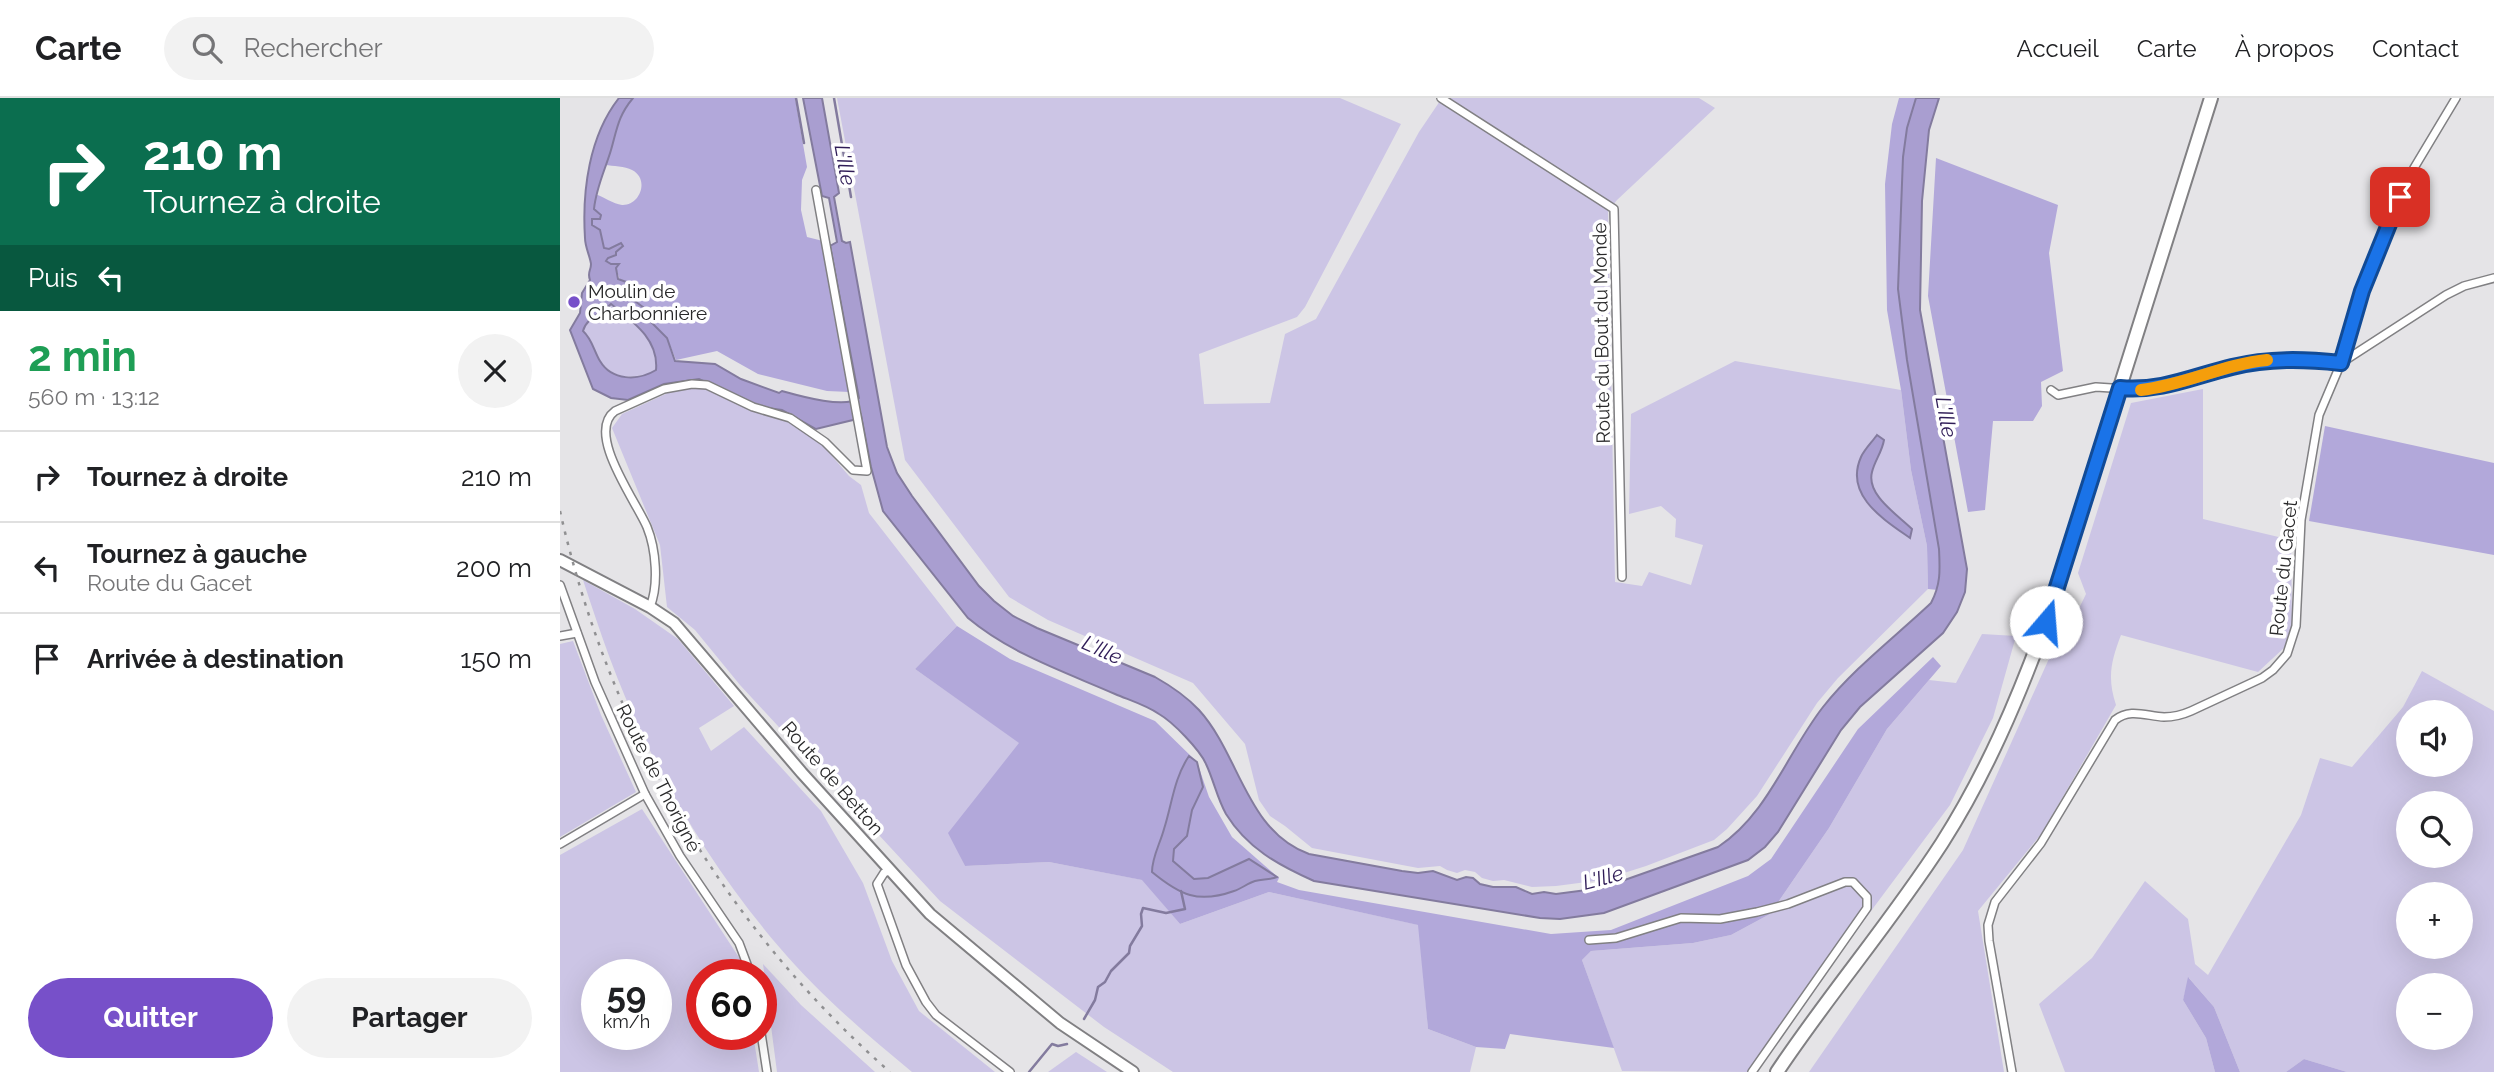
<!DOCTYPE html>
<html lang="fr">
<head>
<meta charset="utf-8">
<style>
  :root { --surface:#fff; --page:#f2f2f2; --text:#202124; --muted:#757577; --line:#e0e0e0; --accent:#7750c9 }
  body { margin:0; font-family:Raleway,sans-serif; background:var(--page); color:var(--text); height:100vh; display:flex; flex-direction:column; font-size:26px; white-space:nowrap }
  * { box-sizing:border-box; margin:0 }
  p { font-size:23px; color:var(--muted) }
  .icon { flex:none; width:38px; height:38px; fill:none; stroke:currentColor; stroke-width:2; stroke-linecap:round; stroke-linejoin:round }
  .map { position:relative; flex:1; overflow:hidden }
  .drawer { display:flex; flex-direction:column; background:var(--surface); width:560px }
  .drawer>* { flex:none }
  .banner { background:#0b6e4f; color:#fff; overflow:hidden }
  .fabs { position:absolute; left:1836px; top:602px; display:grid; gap:14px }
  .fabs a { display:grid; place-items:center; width:77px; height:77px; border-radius:50%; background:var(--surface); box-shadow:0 7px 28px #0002; font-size:35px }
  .speed { position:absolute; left:21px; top:861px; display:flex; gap:14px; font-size:35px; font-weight:700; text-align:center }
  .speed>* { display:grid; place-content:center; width:91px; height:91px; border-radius:50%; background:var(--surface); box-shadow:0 7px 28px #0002; line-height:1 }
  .speed small { font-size:18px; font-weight:400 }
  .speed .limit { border:10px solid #d22; background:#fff; color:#111 }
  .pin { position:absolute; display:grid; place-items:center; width:60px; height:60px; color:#fff; margin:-30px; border-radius:14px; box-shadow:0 4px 10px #0006 }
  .me { position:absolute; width:77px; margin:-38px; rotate:18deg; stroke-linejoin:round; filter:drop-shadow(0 0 5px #0008) }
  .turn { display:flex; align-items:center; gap:24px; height:147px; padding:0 28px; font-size:32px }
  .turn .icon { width:91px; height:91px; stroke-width:2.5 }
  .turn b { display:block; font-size:49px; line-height:60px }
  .then { display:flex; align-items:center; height:66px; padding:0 28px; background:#0003; gap:14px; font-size:26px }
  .round { display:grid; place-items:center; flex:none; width:74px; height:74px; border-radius:37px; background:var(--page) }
  .headline { display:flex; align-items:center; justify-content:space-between; height:119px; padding:0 28px }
  h1 { font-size:42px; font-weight:700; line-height:52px; color:#1e9e55 }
  .cta { display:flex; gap:14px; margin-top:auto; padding:14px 28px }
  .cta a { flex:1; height:80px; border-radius:42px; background:var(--accent); color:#fff; font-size:28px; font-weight:700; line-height:80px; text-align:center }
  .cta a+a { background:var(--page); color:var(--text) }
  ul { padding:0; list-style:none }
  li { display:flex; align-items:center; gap:21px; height:91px; padding:0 28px; border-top:2px solid var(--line) }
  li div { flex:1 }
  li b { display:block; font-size:26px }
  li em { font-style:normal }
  header { display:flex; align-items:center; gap:42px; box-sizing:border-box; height:98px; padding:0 35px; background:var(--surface); border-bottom:2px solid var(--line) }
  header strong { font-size:33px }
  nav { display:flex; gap:38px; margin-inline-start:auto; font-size:24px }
  .search { width:490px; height:63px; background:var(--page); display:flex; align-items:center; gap:18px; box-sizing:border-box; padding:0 24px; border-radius:38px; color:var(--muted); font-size:26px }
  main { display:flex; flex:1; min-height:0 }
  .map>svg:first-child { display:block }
  .green { fill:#ccc5e5; fill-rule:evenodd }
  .forest { fill:#b2a8da }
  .water { fill:#a99ed0; stroke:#837b9e; stroke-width:2; fill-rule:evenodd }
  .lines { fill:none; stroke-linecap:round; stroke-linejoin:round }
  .stream { stroke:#837b9e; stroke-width:2.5 }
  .street-casing { stroke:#818083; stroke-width:10 }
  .secondary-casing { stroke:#818083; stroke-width:14 }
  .primary-casing { stroke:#818083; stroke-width:16 }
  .street { stroke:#fff; stroke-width:7 }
  .secondary { stroke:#fff; stroke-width:10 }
  .primary { stroke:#fff; stroke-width:12 }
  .rail { stroke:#909092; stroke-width:2.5; stroke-dasharray:3.5 7; stroke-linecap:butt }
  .route-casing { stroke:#114b97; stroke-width:18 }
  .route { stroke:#1a73e8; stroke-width:12 }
  .slow { stroke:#f59e0b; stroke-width:12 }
  .poi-dot { fill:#7750c9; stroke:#fff; stroke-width:2.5 }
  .labels { text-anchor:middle; stroke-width:7; stroke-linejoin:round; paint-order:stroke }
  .poi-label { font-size:19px; fill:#29292a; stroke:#fff; text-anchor:start }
  .street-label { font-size:19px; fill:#29292a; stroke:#fff }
  .water-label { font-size:21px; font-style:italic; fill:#2f1c57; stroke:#fff }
</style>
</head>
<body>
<header>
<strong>Carte</strong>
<div class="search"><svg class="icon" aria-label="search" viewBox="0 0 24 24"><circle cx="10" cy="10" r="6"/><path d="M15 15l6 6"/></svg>Rechercher</div>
<nav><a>Accueil</a><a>Carte</a><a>À propos</a><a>Contact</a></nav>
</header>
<main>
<section class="drawer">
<div class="banner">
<div class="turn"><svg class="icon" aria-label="right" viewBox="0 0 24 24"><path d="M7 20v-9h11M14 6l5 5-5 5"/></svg><div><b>210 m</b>Tournez à droite</div></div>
<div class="then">Puis<svg class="icon" aria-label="left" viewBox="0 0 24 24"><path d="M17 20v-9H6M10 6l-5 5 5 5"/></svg></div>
</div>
<div class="headline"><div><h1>2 min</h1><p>560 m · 13:12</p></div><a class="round"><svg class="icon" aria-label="close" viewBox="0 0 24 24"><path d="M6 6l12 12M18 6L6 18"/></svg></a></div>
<ul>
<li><svg class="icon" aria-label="right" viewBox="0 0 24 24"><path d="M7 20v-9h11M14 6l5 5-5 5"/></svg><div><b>Tournez à droite</b></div><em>210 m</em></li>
<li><svg class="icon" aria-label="left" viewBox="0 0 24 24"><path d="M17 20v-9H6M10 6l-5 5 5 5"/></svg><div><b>Tournez à gauche</b><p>Route du Gacet</p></div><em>200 m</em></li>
<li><svg class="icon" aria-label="arrive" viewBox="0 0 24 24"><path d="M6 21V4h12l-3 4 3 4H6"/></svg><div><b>Arrivée à destination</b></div><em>150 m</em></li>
</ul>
<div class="cta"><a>Quitter</a><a>Partager</a></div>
</section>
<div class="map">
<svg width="1934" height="974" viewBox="0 0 1934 974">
  <rect width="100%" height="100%" fill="#e5e4e7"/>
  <!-- green -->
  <g class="green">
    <path d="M277 0H780L841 26 745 209 737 219 639 256 644 306 710 305 725 236 756 221 859 34 882 0H1139L1155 10 1057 102 1048 113 1055 484 1082 488 1089 474 1131 487 1143 447 1115 439 1116 421 1101 408 1069 416 1071 316 1175 263 1341 292 1351 372 1367 448 1368 491 1278 580 1257 605 1197 698 1167 731 1154 742 1086 768 1042 782 996 788 972 789 944 782 933 783 922 780 915 774 905 772 897 775 887 772 880 768 858 770 752 750 725 728 710 718 699 702 685 646 633 585 488 522 449 499 345 362Z"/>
    <path d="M50 206C72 223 99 241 96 272 88 277 84 277 75 278 45 283 36 255 23 233 27 219 41 217 50 206Z"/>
    <path d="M121 289H150L183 309 228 321 256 339 289 378 301 387 309 415 397 528 355 571 460 645 389 735 405 768 489 764 583 782 620 826 709 794 859 827 868 931 916 949 910 974H613L544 929 380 803 180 587 135 532 107 509 100 447 52 330 62 316Z"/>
    <path d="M1643 291V421L1731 442 1732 526 1725 549 1698 574 1561 537C1551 563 1547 580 1556 607L1482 735 1418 813 1444 974H1249L1403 752 1496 545 1509 531 1526 496 1518 475 1571 305Z"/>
    <path d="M23 482 75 511 118 541 174 608 139 630 151 653 184 629 261 713 303 785 332 863 359 913 435 974H352C306 936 259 896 220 850 165 786 118 713 82 636 58 587 40 534 23 482Z"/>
    <path d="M1422 536 1456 538 1433 620 1390 707 1191 974 1062 973 1022 862 1031 853 1133 845 1171 837 1210 816 1269 730 1327 631 1369 582 1396 585Z"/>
    <path d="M13 543 41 617 76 694 0 739V546Z"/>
    <path d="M1862 573 1934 613V974H1787L1744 961 1726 974H1680L1654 909 1629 880 1623 902 1646 940 1655 974H1505L1479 906 1532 860 1585 783 1628 821 1635 866 1648 877 1741 717 1760 660 1792 669 1843 609ZM1848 614H1900V667H1848ZM1848 705H1900V758H1848ZM1848 796H1900V849H1848ZM1848 887H1900V940H1848Z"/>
    <path d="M82 711 180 861 183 877H142V936H193L199 974H0V757ZM37 877H96V936H37Z"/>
    <path d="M203 866 241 907 315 974H217Z"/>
    <path d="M516 954 547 974H488Z"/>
  </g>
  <!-- forest -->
  <g class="forest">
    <path d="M73 0H235L247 69 242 82 241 112 247 139 263 143 290 294 267 293 198 276 157 253 116 262 107 240 89 222 87 212 68 198V184L60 182 56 170 46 163 56 148 49 151 44 150 40 132 32 127V120L40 121 34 111 35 96C44 99 53 106 62 107 80 108 90 81 72 72 65 68 53 68 45 67 55 44 56 21 73 0Z"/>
    <path d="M1339 0H1356L1347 30 1338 191 1347 262 1379 451 1381 476 1378 492 1368 491 1367 448 1351 372 1341 292 1327 212 1325 86 1332 26Z"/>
    <path d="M1376 60 1498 107 1489 155 1503 273 1481 284 1482 308 1473 323H1433L1425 412 1408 414 1368 198Z"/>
    <path d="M1765 328 1934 365V457L1749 423Z"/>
    <path d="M397 528 450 561 595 623 637 664 649 699 672 739 719 780 717 784 739 792 991 836 1051 832 1188 778 1211 761 1298 631 1373 559 1381 568 1327 631 1269 730 1210 816 1171 837 1133 845 1031 853 1022 862 1054 950 950 936 945 951 916 949 868 931 858 827 709 794 620 826 582 782 489 764 405 768 388 735 459 645 355 571Z"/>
    <path d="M1628 879 1654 909 1680 974H1655L1646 940 1623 902Z"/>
    <path d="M1744 961 1787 974H1726Z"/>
  </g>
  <!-- water -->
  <g class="water">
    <path d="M59 0H73C58 18 57 31 51 52 45 72 36 90 34 111L41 117 40 121H32V127L40 132 44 150 49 151 61 145 63 148 56 154V157L48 160 46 163 51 166H59L56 170 58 181 69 185 68 198 87 212 89 222 107 240 115 263 155 266 181 281 219 295 222 293C240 298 285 311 299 300L270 148 277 144 269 100 262 98 243 0H262L279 95 274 99 282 143 286 145 290 144 327 349 337 375 352 398 419 488 434 503 453 518 477 530 595 579C611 588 626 598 639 612 680 657 686 733 749 756L842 773 858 775 873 773 897 782 906 779 913 780 920 786 933 789H956L972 796 984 794 996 796 1042 790 1158 749C1208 716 1227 655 1263 609 1294 570 1335 539 1371 505 1381 486 1380 472 1379 451L1347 262 1338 191 1343 59 1347 30 1356 0H1379L1369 32 1362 103 1360 212 1407 471 1405 494 1397 514 1383 535 1300 609 1281 632 1218 734 1205 749 1188 762 1044 815 1000 821 980 820 754 783C718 767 687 750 666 716 657 700 654 683 646 666 640 652 613 624 599 616 586 607 569 602 555 596 505 574 451 556 408 520L323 413 311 369 301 317 297 321 256 331 222 312 201 309 139 281 104 286 68 302 51 300 33 291 10 232 20 215 22 195 30 182C27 174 31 173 31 166 30 158 25 149 25 140 22 93 29 38 59 0ZM51 206C72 223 99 241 96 272 78 283 52 283 40 263 34 253 32 241 23 233 27 219 41 216 51 206Z"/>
    <path d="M1317 337 1324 342C1322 354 1315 362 1312 374 1306 397 1338 417 1352 431L1350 440C1323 421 1284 397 1301 359 1304 352 1312 344 1317 337Z"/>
    <path d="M629 658 637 664 643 689 632 712 627 738 614 751 613 763 634 781 648 780 689 761 717 779C710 782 702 781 695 783 688 785 681 791 674 793 638 806 620 797 592 774 592 759 600 746 604 731 612 706 614 680 629 658Z"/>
  </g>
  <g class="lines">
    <!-- stream -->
    <g class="stream">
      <path d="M236 0 244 45"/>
      <path d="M274 0 291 99"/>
      <path d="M524 921 535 902 538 889 545 884 551 873 569 855 570 848 582 828 581 816 583 810 606 815 625 811 621 793"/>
      <path d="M469 974 492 946 498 948 507 946"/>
    </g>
    <defs>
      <g id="street">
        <path d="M881 0 1054 111 1062 479"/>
        <path d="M1491 292 1498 297 1536 289 1582 292 1598 290 1670 269 1702 263 1745 261 1781 265 1886 197 1904 188 1934 180"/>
        <path d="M0 487 35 584 85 696 120 758 179 845 191 877"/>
        <path d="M90 509C99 487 96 451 87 429 76 403 25 335 55 313L104 291 132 286 147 287 193 309 230 320 265 344 293 372 307 373 256 92"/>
        <path d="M0 538 17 535"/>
        <path d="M0 746 85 696"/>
        <path d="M330 772 324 775 317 786 346 867 366 904 376 917 450 974"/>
        <path d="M1029 842 1056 840 1121 820 1160 821 1197 814 1228 806 1285 784H1293L1307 799V810L1192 974"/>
        <path d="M201 935 207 974"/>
        <path d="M1452 974 1429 843 1428 827 1435 804 1481 745 1555 622C1570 610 1586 618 1604 619 1614 619 1622 617 1631 613L1702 580 1713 572 1727 556 1736 528 1741 422 1759 317 1781 265 1802 193 1818 149 1854 70 1896 0"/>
      </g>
      <path id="secondary" d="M0 462 90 509 114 525 242 675 370 816 500 925 573 974"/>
      <path id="primary" d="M1217 974C1269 896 1331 824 1382 745 1426 676 1458 601 1486 524L1651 0"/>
    </defs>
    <!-- street casing -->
    <use href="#street" class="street-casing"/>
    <!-- secondary casing -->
    <use href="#secondary" class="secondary-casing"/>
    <!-- primary casing -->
    <use href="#primary" class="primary-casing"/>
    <!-- street -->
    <use href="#street" class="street"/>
    <!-- secondary -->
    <use href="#secondary" class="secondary"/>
    <!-- primary -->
    <use href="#primary" class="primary"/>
    <!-- rail -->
    <path class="rail" d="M0 413C49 630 162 827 330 974"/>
  </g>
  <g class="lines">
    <defs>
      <path id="route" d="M1486 524 1560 290C1601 294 1634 278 1672 269 1709 260 1744 261 1781 265L1802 193 1840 99"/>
    </defs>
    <!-- route casing -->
    <use href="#route" class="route-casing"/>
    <!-- route -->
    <use href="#route" class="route"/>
    <!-- slow -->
    <path class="slow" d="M1581 292C1625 287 1664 266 1707 262"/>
  </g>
  <!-- markers -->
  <circle class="poi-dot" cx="14" cy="204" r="7"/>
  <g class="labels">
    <!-- poi labels -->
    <g class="poi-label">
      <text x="28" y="200">Moulin de<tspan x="28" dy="22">Charbonniere</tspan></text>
    </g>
    <!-- street labels -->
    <g class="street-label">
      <text transform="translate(1041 235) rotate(-91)" y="7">Route du Bout du Monde</text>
      <text transform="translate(1723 470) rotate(-84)" y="7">Route du Gacet</text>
      <text transform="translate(99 680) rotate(63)" y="7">Route de Thorigné</text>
      <text transform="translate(273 680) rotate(49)" y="7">Route de Betton</text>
    </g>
    <!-- water labels -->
    <g class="water-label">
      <text transform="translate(285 67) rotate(80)" y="7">L'Ille</text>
      <text transform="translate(1386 319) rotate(80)" y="7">L'Ille</text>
      <text transform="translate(542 552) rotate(24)" y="7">L'Ille</text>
      <text transform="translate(1043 780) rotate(-15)" y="7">L'Ille</text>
    </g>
  </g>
</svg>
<div class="fabs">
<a><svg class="icon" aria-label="sound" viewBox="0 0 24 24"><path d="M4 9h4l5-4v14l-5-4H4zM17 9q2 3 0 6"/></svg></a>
<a><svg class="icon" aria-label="search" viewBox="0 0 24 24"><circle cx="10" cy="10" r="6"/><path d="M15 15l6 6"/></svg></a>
<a>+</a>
<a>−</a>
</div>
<div class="speed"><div>59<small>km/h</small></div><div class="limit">60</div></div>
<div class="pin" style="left:1840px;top:99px;background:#d93025"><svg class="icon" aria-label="arrive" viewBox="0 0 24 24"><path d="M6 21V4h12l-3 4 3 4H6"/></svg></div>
<svg class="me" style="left:1486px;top:524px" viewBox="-20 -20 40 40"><circle r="19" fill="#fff"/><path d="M0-13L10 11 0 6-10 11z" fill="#1a73e8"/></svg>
</div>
</main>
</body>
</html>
